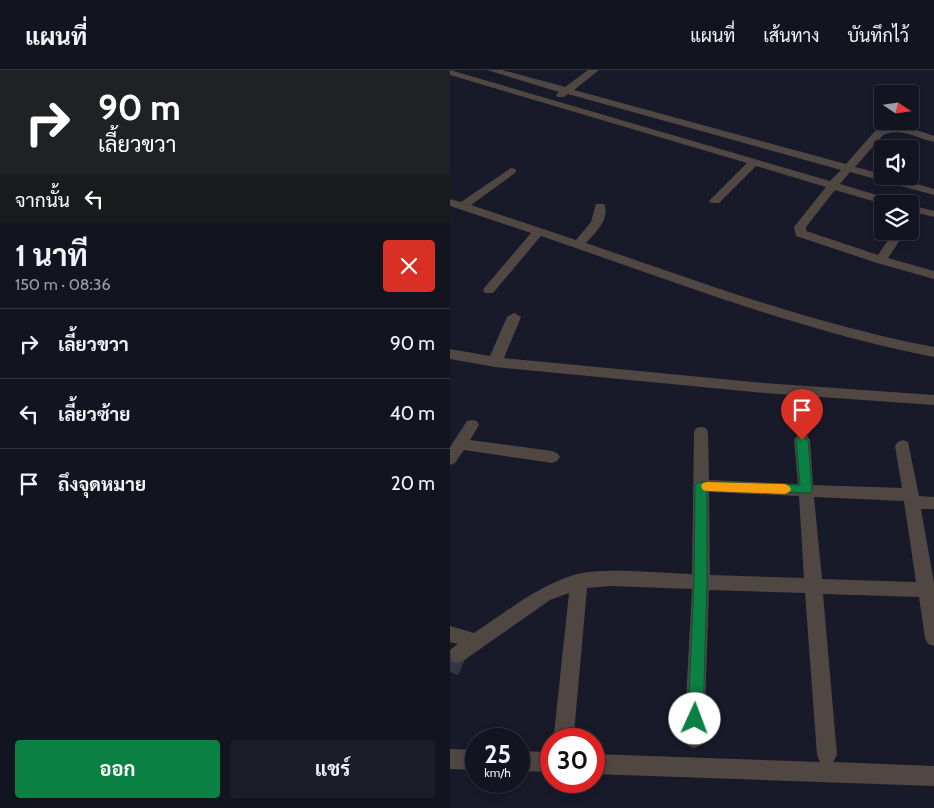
<!DOCTYPE html>
<html lang="th">
<head>
<meta charset="utf-8">
<style>
  :root { --surface:#121420; --page:#1b1d29; --text:#f1f3f6; --muted:#9c9ea5; --line:#31333e; --accent:#0b8043 }
  body { margin:0; font-family:Cabin,Sarabun,sans-serif; background:var(--page); color:var(--text); height:100vh; display:flex; flex-direction:column; font-size:19px; white-space:nowrap }
  * { box-sizing:border-box; margin:0 }
  p { font-size:16px; color:var(--muted) }
  .icon { flex:none; width:28px; height:28px; fill:none; stroke:currentColor; stroke-width:2; stroke-linecap:round; stroke-linejoin:round }
  .map { position:relative; flex:1; overflow:hidden }
  .side { display:flex; flex-direction:column; background:var(--surface); width:450px }
  .side>* { flex:none }
  .top-card { background:#202124; color:#fff; overflow:hidden }
  .needle { width:32px; rotate:103deg }
  .buttons { position:absolute; left:424px; top:15px; display:grid; gap:10px }
  .buttons a { display:grid; place-items:center; width:45px; height:45px; border-radius:5px; background:var(--surface); box-shadow:0 2px 8px #0003,0 0 0 1px var(--line); font-size:25px }
  .speed { position:absolute; left:15px; top:658px; display:flex; gap:10px; font-size:25px; font-weight:700; text-align:center }
  .speed>* { display:grid; place-content:center; width:65px; height:65px; border-radius:50%; background:var(--surface); box-shadow:0 2px 8px #0003,0 0 0 1px var(--line); line-height:1 }
  .speed small { font-size:12px; font-weight:400 }
  .speed .limit { border:8px solid #d22; background:#fff; color:#111 }
  .pin { position:absolute; display:grid; place-items:center; width:42px; height:42px; color:#fff; margin:-51px -21px; border-radius:50% 50% 50% 0; rotate:-45deg; box-shadow:0 0 5px #0007 }
  .pin .icon { rotate:45deg }
  .me { position:absolute; width:55px; margin:-28px; rotate:2deg; stroke-linejoin:round; filter:drop-shadow(0 0 4px #0008) }
  .turn { display:flex; align-items:center; gap:18px; height:105px; padding:0 15px; font-size:22px }
  .turn .icon { width:65px; height:65px; stroke-width:2.5 }
  .turn b { display:block; font-size:35px; line-height:42px }
  .then { display:flex; align-items:center; height:48px; padding:0 15px; background:#0003; gap:10px; font-size:19px }
  .round { display:grid; place-items:center; flex:none; width:52px; height:52px; border-radius:5px; background:var(--page) }
  .summary { display:flex; align-items:center; justify-content:space-between; height:85px; padding:0 15px }
  h1 { font-size:30px; font-weight:700; line-height:38px }
  .primary-button { display:flex; gap:10px; margin-top:auto; padding:10px 15px }
  .primary-button a { flex:1; height:58px; border-radius:5px; background:var(--accent); color:#fff; font-size:20px; font-weight:700; line-height:58px; text-align:center }
  .primary-button a+a { background:var(--page); color:var(--text) }
  ul { padding:0; list-style:none }
  li { display:flex; align-items:center; gap:15px; height:70px; padding:0 15px; border-top:1px solid var(--line) }
  li div { flex:1 }
  li b { display:block; font-size:19px }
  li em { font-style:normal }
  header { display:flex; align-items:center; gap:30px; box-sizing:border-box; height:70px; padding:0 25px; background:var(--surface); border-bottom:1px solid var(--line) }
  header strong { font-size:24px }
  nav { display:flex; gap:28px; margin-inline-start:auto; font-size:18px }
  main { display:flex; flex:1; min-height:0 }
  .map>svg:first-child { display:block }
  .lines { fill:none; stroke-linecap:round; stroke-linejoin:round }
  .minor-tunnel { stroke:#333545; stroke-width:18; stroke-dasharray:18 9; stroke-linecap:butt }
  .minor { fill:#504743; fill-rule:evenodd }
  .route { fill:#0b8043; stroke:#07532c }
  .slow { fill:#f59e0b }
</style>
</head>
<body>
<header>
<strong>แผนที่</strong>
<nav><a>แผนที่</a><a>เส้นทาง</a><a>บันทึกไว้</a></nav>
</header>
<main>
<section class="side">
<div class="top-card">
<div class="turn"><svg class="icon" aria-label="right" viewBox="0 0 24 24"><path d="M7 20v-9h11M14 6l5 5-5 5"/></svg><div><b>90 m</b>เลี้ยวขวา</div></div>
<div class="then">จากนั้น<svg class="icon" aria-label="left" viewBox="0 0 24 24"><path d="M17 20v-9H6M10 6l-5 5 5 5"/></svg></div>
</div>
<div class="summary"><div><h1>1 นาที</h1><p>150 m · 08:36</p></div><a class="round" style="background:#d93025;color:#fff"><svg class="icon" aria-label="close" viewBox="0 0 24 24"><path d="M6 6l12 12M18 6L6 18"/></svg></a></div>
<ul>
<li><svg class="icon" aria-label="right" viewBox="0 0 24 24"><path d="M7 20v-9h11M14 6l5 5-5 5"/></svg><div><b>เลี้ยวขวา</b></div><em>90 m</em></li>
<li><svg class="icon" aria-label="left" viewBox="0 0 24 24"><path d="M17 20v-9H6M10 6l-5 5 5 5"/></svg><div><b>เลี้ยวซ้าย</b></div><em>40 m</em></li>
<li><svg class="icon" aria-label="arrive" viewBox="0 0 24 24"><path d="M6 21V4h12l-3 4 3 4H6"/></svg><div><b>ถึงจุดหมาย</b></div><em>20 m</em></li>
</ul>
<div class="primary-button"><a>ออก</a><a>แชร์</a></div>
</section>
<div class="map">
<svg width="484" height="738" viewBox="0 0 484 738">
  <rect width="100%" height="100%" fill="#181a2a"/>
  <g class="lines">
    <!-- minor-tunnel -->
    <path class="minor-tunnel" d="M0 602 7 585"/>
    <!-- minor -->
    <g class="minor">
      <path d="M0 0 380 111 391 100 118 24 114 27H108L106 25 109 22 37 0H52L115 17 138 0H149L124 20 396 94 425 61C445 52 464 59 484 66V72C467 68 450 57 433 65L405 97 432 104V106H439L484 119V125L400 102 390 114 450 132 452 134H433L385 120 356 157V161L428 185 444 161H456L438 188 484 201V209L427 193 346 166 344 157 376 117 306 96 269 133H261L259 131 297 93 0 5Z"/>
      <path d="M61 98 65 99 66 101 65 103 21 135 126 170 141 152 146 134H154C161 149 145 163 136 173 250 212 365 255 484 277V287C350 261 220 210 91 166L43 223H35L33 220 35 217 81 163 0 136V129L11 132Z"/>
      <path d="M460 135 484 141V147L460 141Z"/>
      <path d="M64 243 71 247 54 288 314 313 484 325V335L314 323 45 297 0 289V279L40 286 57 247Z"/>
      <path d="M22 350 27 351 29 355 20 370 102 381 107 383 110 387 107 391 102 393 14 380 5 393 0 395V377L17 351Z"/>
      <path d="M251 357 256 358 258 362 259 410 348 414 344 370 347 366 352 364 357 366 360 370 363 415 452 418 445 376 448 372 453 370 458 372 469 426 484 427V439H471L484 513V576L478 574 475 568 469 527 373 524 387 685 383 692 484 696V716L144 704V684L370 692 367 685 355 523 259 520 254 668 251 675 244 678 237 675 234 668 242 519 161 516 137 518 124 664 122 669H106L104 664 119 523 100 530 13 591 7 593 1 591 0 580 8 574 0 572V556L24 563C57 541 89 515 127 504 155 497 212 503 242 504L244 362 246 358ZM259 422 349 426 354 508 260 505ZM364 427 454 431 466 512 372 509Z"/>
      <path d="M0 679 26 680V700L0 699Z"/>
      <path d="M69 681 101 682V702L69 701Z"/>
    </g>
  </g>
  <!-- route -->
  <path class="route" d="M352 366 358 370 362 420 360 423 257 421V512L253 649 250 654 245 656 240 654 238 649 244 512 245 416 247 413 251 412 350 415 346 370Z"/>
  <!-- slow -->
  <path class="slow" d="M257 412 335 414 339 416 341 419 339 422 335 424 257 421 253 420 251 416 253 413Z"/>
</svg>
<div class="buttons">
<a><svg class="needle" viewBox="-14 -14 28 28"><path d="M0-13l5 13h-10z" fill="#e53935"/><path d="M0 13l5-13h-10z" fill="#9c9ea5"/></svg></a>
<a><svg class="icon" aria-label="sound" viewBox="0 0 24 24"><path d="M4 9h4l5-4v14l-5-4H4zM17 9q2 3 0 6"/></svg></a>
<a><svg class="icon" aria-label="layers" viewBox="0 0 24 24"><path d="M12 4l9 5-9 5-9-5zM3 14l9 5 9-5"/></svg></a>
</div>
<div class="speed"><div>25<small>km/h</small></div><div class="limit">30</div></div>
<div class="pin" style="left:352px;top:370px;background:#d93025"><svg class="icon" aria-label="arrive" viewBox="0 0 24 24"><path d="M6 21V4h12l-3 4 3 4H6"/></svg></div>
<svg class="me" style="left:245px;top:649px" viewBox="-20 -20 40 40"><circle r="19" fill="#fff"/><path d="M0-13L10 11 0 6-10 11z" fill="#0b8043"/></svg>
</div>
</main>
</body>
</html>
